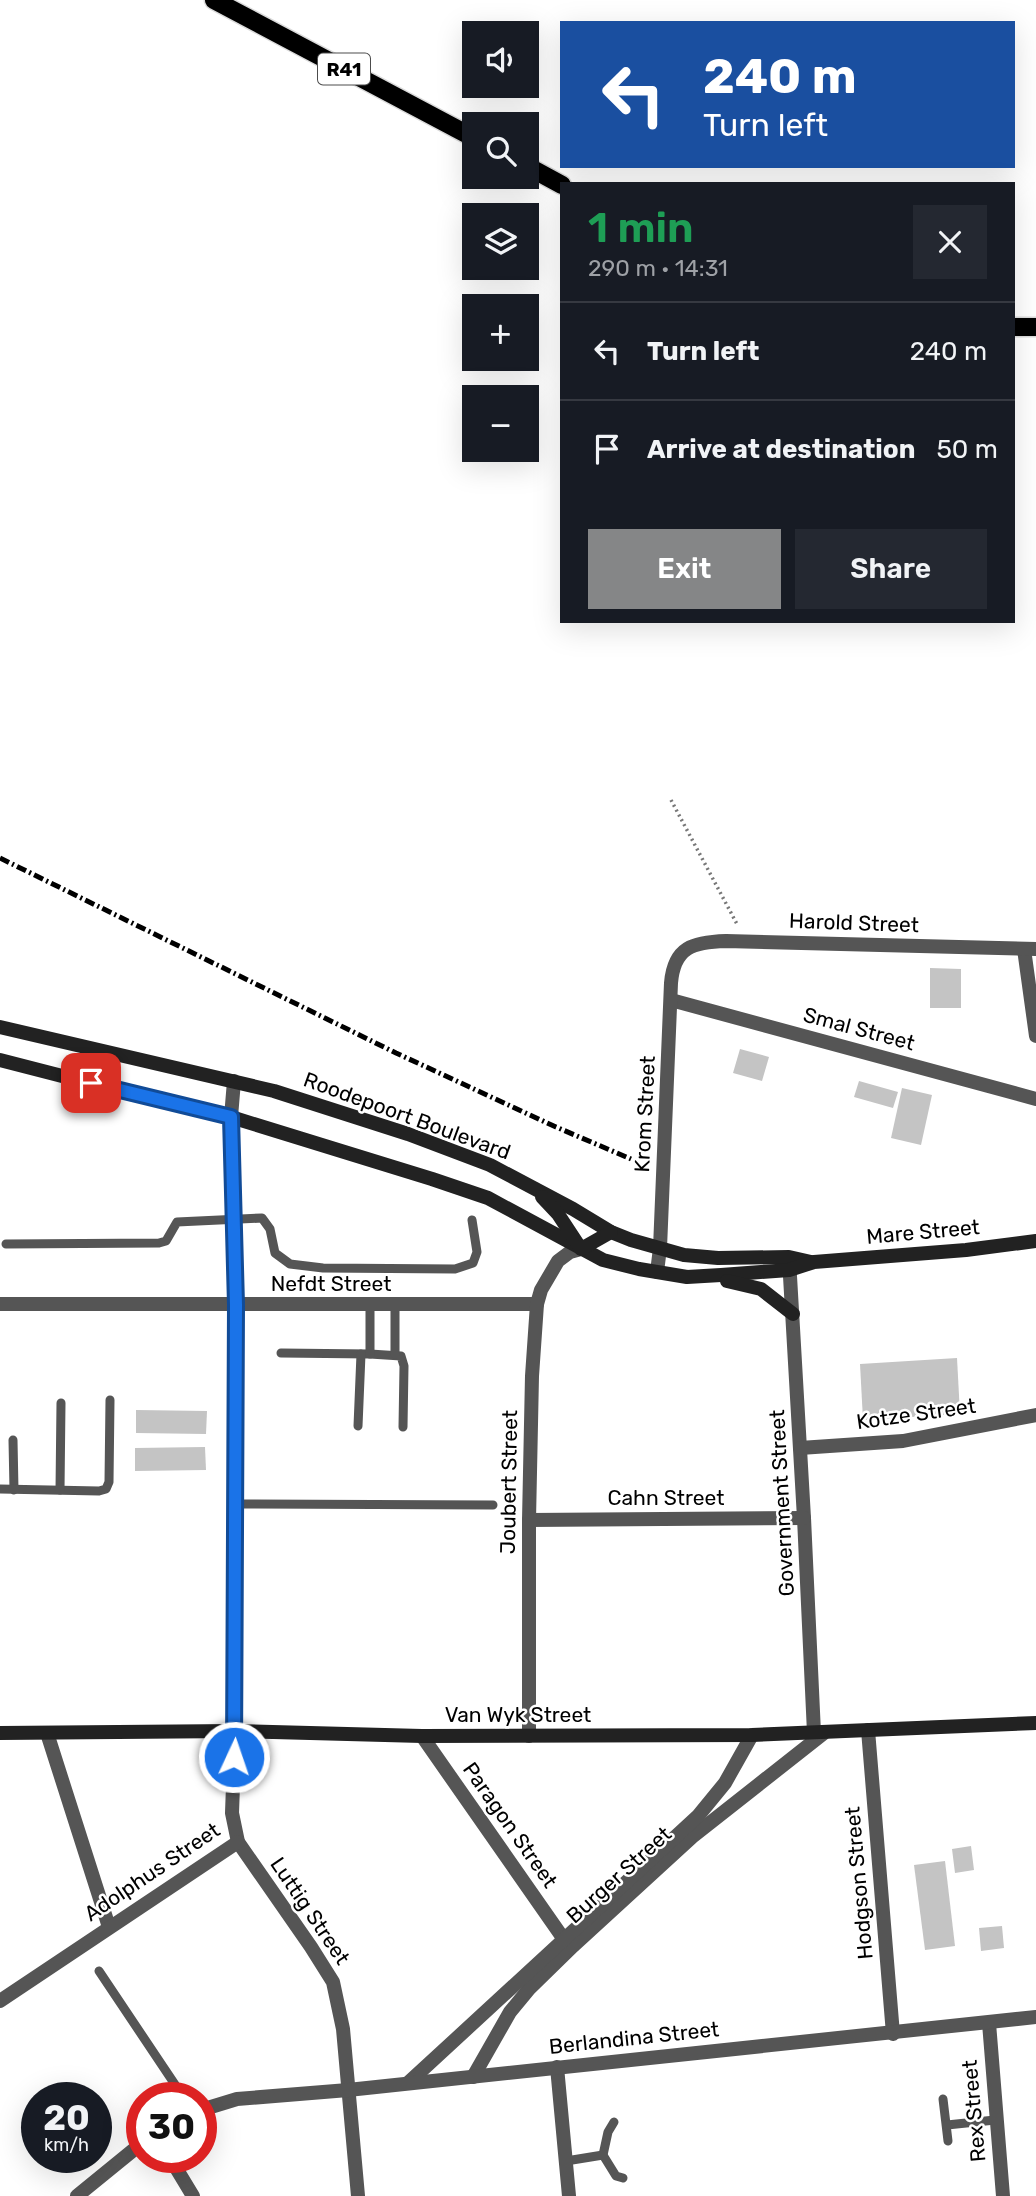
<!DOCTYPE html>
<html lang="en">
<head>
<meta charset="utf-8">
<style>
  :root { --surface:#171b24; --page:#242831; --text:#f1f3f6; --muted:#9ea1a6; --line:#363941; --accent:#858687 }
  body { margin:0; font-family:Rubik,sans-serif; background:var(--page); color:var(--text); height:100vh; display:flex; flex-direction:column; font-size:26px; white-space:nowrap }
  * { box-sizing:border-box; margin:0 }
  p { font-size:23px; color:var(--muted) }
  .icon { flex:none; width:38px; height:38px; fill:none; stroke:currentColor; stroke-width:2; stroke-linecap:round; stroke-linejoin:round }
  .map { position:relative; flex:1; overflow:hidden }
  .sheet { position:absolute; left:560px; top:182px; width:455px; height:441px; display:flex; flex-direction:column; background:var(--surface); border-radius:0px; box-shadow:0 7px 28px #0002 }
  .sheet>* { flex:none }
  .top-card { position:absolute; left:560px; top:21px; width:455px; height:147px; border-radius:0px; box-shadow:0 7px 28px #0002; background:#1a4fa0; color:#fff; overflow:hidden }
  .tools { position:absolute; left:462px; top:21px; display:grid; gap:14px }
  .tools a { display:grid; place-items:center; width:77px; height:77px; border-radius:0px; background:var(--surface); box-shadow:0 7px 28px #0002; font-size:35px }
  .speed { position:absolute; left:21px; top:2082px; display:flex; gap:14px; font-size:35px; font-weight:700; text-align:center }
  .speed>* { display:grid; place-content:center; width:91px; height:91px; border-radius:50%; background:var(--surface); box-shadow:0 7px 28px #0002; line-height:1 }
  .speed small { font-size:18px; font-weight:400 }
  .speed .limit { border:10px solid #d22; background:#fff; color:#111 }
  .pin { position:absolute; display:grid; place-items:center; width:60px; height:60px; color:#fff; margin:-30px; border-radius:14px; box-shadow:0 4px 10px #0006 }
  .me { position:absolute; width:77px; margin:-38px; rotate:3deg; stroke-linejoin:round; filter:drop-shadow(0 0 5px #0008) }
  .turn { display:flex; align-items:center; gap:24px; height:147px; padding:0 28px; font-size:32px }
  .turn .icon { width:91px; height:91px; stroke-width:2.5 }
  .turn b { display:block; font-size:49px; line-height:60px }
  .round { display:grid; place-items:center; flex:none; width:74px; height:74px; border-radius:0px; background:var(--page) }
  .overview { display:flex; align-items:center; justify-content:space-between; height:119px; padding:0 28px }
  h1 { font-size:42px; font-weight:600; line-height:52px; color:#1e9e55 }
  .button { display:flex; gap:14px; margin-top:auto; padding:14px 28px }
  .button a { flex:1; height:80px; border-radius:0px; background:var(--accent); color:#fff; font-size:28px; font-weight:600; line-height:80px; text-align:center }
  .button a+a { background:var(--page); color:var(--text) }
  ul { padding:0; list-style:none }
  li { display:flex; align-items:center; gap:21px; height:98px; padding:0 28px; border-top:2px solid var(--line) }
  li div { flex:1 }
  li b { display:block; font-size:26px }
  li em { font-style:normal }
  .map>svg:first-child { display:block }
  .building { fill:#c4c4c4 }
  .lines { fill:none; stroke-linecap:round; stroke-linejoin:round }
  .primary-casing { stroke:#dbdbdb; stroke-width:21 }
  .path { stroke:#777; stroke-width:3.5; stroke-dasharray:2 3.5; stroke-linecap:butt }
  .lane { stroke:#555; stroke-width:9 }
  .street { stroke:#555; stroke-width:14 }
  .secondary { stroke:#222; stroke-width:14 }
  .primary { stroke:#000; stroke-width:18 }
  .rail { stroke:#000; stroke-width:5; stroke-dasharray:10 3.5 2 3.5; stroke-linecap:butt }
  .route-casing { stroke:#114b97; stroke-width:18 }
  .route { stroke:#1a73e8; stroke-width:12 }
  .labels { text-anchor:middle; stroke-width:5; stroke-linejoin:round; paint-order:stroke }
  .shield { fill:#fff; stroke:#4c4c4c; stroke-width:2 }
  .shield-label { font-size:19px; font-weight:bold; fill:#000 }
  .street-label { font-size:21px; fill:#000; stroke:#fff }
</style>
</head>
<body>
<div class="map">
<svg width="1036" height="2196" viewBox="0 0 1036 2196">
  <rect width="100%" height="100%" fill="#fff"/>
  <!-- building -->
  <g class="building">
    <path d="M930 968 961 969V1008H930Z"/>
    <path d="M740 1049 769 1057 762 1081 733 1073Z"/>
    <path d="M859 1081 898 1092 893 1108 854 1097Z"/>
    <path d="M902 1088 932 1095 921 1145 891 1138Z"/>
    <path d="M957 1358 960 1414 863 1420 860 1364Z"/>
    <path d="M136 1410 207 1411 206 1434 136 1433Z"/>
    <path d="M205 1447 206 1470 135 1471V1448Z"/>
    <path d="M971 1846 974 1870 955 1873 952 1849Z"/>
    <path d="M945 1861 955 1946 925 1950 914 1865Z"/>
    <path d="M1002 1926 1004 1948 981 1951 979 1928Z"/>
  </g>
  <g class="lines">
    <defs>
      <g id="primary">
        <path d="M214 0 474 138"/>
        <path d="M527 166 562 185"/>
        <path d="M1013 327H1036"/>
      </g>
    </defs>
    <!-- primary casing -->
    <use href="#primary" class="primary-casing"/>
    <!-- path -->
    <path class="path" d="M671 800 738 926"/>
    <!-- lane -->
    <g class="lane">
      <path d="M6 1244 159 1243 166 1241 177 1222 262 1218 270 1229 275 1253 290 1264 323 1268 455 1269 473 1263 477 1252 472 1220"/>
      <path d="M281 1353 370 1354 401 1356 404 1366 403 1427"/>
      <path d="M370 1354V1304"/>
      <path d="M395 1354V1304"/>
      <path d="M358 1426 361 1354"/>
      <path d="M13 1440 14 1490"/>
      <path d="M0 1489 99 1491 106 1489 109 1482 110 1400"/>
      <path d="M60 1490 61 1403"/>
      <path d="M236 1504 493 1505"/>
      <path d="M99 1971 184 2098"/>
      <path d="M943 2099 948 2141"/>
      <path d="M947 2125 995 2120"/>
      <path d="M603 2155 608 2132 614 2122"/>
      <path d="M566 2161 603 2155 616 2176 623 2178"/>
    </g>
    <!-- street -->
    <g class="street">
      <path d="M1024 949 1036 1036"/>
      <path d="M671 1000 1036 1099"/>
      <path d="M234 1081 231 1117 236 1305V1504L235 1731 232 1813 238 1842 311 1947 333 1982 343 2029 358 2196"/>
      <path d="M789 1259 804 1518 814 1733"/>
      <path d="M657 1272 660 1248 671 983C674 947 693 942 726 941L1036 949"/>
      <path d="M0 1304H537"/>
      <path d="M800 1448 903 1441 1036 1415"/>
      <path d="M529 1520 804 1518"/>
      <path d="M868 1730 893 2034"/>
      <path d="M47 1733 109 1927"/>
      <path d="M422 1736 563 1938"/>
      <path d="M529 1736V1520L532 1376 537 1304 541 1290 558 1261 570 1252 581 1249"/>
      <path d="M0 2001 238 1842"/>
      <path d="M989 2023 1003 2196"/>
      <path d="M557 2067 569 2196"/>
      <path d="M473 2077 510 2012 529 1989 573 1946 692 1837 824 1733"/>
      <path d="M408 2083 698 1816 725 1783 752 1735"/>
      <path d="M201 2110 237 2099 348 2090 1036 2017"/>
      <path d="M170 2158 193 2196"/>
      <path d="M77 2196 142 2143"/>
    </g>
    <!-- secondary -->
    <g class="secondary">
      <path d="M0 1027 274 1091 408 1134 490 1165 573 1209 611 1232 631 1240 684 1255 718 1258 789 1257 811 1262"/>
      <path d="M0 1060 136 1095 231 1117 432 1179 488 1198 603 1260 639 1269 687 1277 721 1275 789 1270 814 1262 966 1250 1036 1241"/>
      <path d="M542 1197 558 1214 581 1249 611 1232"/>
      <path d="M727 1281 761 1289 793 1314"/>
      <path d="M0 1733 235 1731 422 1736 752 1735 1036 1723"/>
    </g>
    <!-- primary -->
    <use href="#primary" class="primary"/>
    <!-- rail -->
    <path class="rail" d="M0 858 396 1053 556 1127 631 1159"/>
  </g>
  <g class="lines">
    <defs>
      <path id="route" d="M91 1083 231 1117 236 1305 234 1757"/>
    </defs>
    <!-- route casing -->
    <use href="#route" class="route-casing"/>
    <!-- route -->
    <use href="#route" class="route"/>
  </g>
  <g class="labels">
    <!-- shield labels -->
    <rect class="shield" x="318" y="53.5" width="52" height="31" rx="5"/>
    <g class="shield-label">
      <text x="344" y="76">R41</text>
    </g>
    <!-- street labels -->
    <g class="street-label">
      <text transform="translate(854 923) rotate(2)" y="7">Harold Street</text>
      <text transform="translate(859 1029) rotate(15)" y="7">Smal Street</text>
      <text transform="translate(645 1114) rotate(-87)" y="7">Krom Street</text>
      <text transform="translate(407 1116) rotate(20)" y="7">Roodepoort Boulevard</text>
      <text transform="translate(923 1232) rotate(-5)" y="7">Mare Street</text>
      <text x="331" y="1291">Nefdt Street</text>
      <text transform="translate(916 1414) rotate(-8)" y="7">Kotze Street</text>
      <text transform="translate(509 1482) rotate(-89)" y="7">Joubert Street</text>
      <text x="666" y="1505">Cahn Street</text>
      <text transform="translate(782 1503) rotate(-93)" y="7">Government Street</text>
      <text x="518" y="1722">Van Wyk Street</text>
      <text transform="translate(510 1825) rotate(55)" y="7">Paragon Street</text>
      <text transform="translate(152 1872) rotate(-34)" y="7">Adolphus Street</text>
      <text transform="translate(619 1875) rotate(-42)" y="7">Burger Street</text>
      <text transform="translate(859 1883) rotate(-95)" y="7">Hodgson Street</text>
      <text transform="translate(310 1911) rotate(56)" y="7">Luttig Street</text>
      <text transform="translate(634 2038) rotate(-6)" y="7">Berlandina Street</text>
      <text transform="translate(974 2111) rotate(-95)" y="7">Rex Street</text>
    </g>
  </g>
</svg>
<div class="tools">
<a><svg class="icon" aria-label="sound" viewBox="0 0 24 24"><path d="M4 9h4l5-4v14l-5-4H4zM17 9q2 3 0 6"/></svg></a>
<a><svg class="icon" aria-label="search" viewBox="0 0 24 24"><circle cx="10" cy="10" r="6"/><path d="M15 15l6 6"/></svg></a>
<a><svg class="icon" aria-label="layers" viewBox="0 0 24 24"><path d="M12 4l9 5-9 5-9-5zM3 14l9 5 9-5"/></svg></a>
<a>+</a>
<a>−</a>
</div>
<div class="speed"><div>20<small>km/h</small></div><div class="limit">30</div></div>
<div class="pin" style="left:91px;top:1083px;background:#d93025"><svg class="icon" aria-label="arrive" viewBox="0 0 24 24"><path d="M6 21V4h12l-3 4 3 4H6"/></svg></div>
<svg class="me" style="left:234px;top:1757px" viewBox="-20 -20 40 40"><circle r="17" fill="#1a73e8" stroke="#fff" stroke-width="3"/><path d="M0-11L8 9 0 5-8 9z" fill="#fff"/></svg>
<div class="top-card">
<div class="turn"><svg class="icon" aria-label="left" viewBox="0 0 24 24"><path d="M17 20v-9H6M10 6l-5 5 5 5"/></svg><div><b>240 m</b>Turn left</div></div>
</div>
<section class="sheet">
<div class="overview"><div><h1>1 min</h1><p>290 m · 14:31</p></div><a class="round"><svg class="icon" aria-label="close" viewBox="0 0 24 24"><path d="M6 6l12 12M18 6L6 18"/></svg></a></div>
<ul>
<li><svg class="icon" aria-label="left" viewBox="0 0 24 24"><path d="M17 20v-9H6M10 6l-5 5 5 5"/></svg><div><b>Turn left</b></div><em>240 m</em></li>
<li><svg class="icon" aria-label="arrive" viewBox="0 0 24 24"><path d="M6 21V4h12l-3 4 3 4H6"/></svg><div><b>Arrive at destination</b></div><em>50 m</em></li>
</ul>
<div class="button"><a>Exit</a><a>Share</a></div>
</section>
</div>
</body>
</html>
